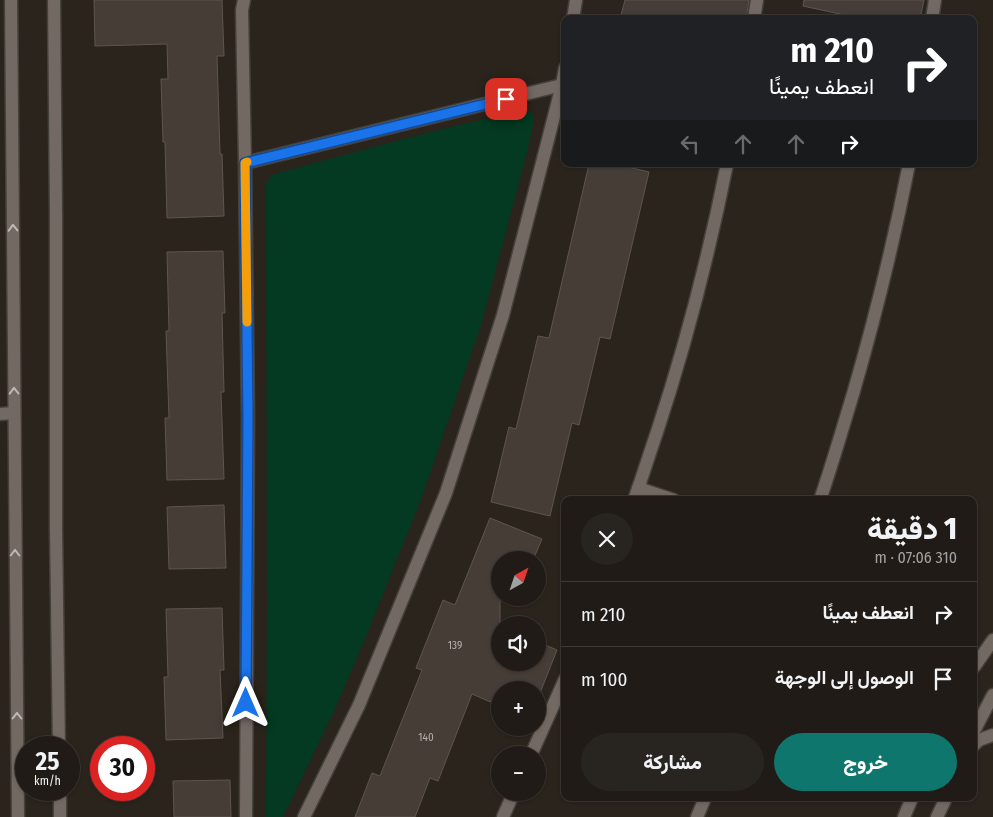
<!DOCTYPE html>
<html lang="ar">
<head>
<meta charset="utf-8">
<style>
  :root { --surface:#201b16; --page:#28241f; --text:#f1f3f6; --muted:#a2a1a1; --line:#3d3935; --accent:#0f766e }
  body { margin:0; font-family:"Fira Sans Condensed",Vazirmatn,sans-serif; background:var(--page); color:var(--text); direction:rtl; height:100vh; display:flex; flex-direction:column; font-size:19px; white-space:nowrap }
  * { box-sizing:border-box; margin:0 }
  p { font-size:16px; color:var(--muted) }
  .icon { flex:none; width:28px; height:28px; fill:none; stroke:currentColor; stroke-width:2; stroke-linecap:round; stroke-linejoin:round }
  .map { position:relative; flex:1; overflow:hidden; direction:ltr }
  .sheet { position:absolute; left:561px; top:496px; width:416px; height:305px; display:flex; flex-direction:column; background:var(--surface); border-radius:10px; box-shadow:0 1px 4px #0004,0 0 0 1px var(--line); direction:rtl }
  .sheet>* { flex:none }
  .guide { position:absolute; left:561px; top:15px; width:416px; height:152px; border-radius:10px; box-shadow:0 1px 4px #0004,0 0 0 1px var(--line); direction:rtl; background:#202124; color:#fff; overflow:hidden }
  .needle { width:32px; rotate:40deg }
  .tools { position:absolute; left:491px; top:551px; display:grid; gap:10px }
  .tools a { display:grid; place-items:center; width:55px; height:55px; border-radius:50%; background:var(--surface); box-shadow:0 1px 4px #0004,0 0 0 1px var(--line); font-size:25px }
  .speed { position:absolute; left:15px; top:736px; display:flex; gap:10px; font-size:25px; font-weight:700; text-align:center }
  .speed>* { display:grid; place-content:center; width:65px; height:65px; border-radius:50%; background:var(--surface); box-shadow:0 1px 4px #0004,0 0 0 1px var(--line); line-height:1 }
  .speed small { font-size:12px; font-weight:400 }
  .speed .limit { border:8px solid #d22; background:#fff; color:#111 }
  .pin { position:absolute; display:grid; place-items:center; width:42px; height:42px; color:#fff; margin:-21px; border-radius:10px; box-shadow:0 2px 8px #0006 }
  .me { position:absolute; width:55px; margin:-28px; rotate:0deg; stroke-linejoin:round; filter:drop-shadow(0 0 4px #0008) }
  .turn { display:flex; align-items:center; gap:18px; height:105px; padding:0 20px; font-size:22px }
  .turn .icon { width:65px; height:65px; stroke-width:2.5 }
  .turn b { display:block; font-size:35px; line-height:42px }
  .lanes { display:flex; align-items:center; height:48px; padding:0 20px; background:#0003; justify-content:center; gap:25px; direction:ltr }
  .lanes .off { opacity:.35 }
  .round { display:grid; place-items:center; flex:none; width:52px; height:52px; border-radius:26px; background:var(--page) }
  .head { display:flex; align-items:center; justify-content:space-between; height:85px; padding:0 20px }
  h1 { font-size:30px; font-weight:800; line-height:38px }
  .action { display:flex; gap:10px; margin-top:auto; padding:10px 20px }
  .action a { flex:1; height:58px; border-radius:30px; background:var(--accent); color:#fff; font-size:20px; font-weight:800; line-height:58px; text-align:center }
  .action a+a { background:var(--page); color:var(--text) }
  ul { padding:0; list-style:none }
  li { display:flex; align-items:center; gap:15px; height:65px; padding:0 20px; border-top:1px solid var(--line) }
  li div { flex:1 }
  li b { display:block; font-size:19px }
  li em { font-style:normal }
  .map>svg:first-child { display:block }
  .green { fill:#033a21 }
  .building { fill:#463d37; stroke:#5e554e }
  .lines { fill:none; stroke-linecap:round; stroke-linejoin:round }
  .minor-casing { stroke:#46403b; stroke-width:15 }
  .minor { stroke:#726962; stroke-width:12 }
  .oneway { stroke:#beb8b4 }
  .route-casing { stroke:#114b97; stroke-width:12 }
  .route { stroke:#1a73e8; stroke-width:9 }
  .slow { stroke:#f59e0b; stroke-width:9 }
  .labels { text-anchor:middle; stroke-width:5; stroke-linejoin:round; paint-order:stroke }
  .number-label { font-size:11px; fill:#b4aea9 }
</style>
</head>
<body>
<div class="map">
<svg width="993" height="817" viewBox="0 0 993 817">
  <rect width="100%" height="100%" fill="#2b241d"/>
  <!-- green -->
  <path class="green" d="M524 111 531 112 534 119 527 152 481 325 422 497 365 639 335 709 283 817H266L267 599 266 189 267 181 272 175C355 152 439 128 524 111Z"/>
  <!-- building -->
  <g class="building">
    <path d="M94 0H222L224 56H217L220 154H222L224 216 167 218 165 142H163L161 79H168L167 44 95 46Z"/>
    <path d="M625 0H749L746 19H620Z"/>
    <path d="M804 0H924L920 19H863L803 6Z"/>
    <path d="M589 164H616L649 172 610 339 600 337 579 425 572 423 550 516 491 502 509 427 516 429 538 336 549 338Z"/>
    <path d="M223 251 225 313H222L224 392H221L224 479 167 480 165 418H169L166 331H169L167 252Z"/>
    <path d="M224 505 226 568 169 569 167 507Z"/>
    <path d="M490 518 542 539 533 560H500V662H538V642L557 650 538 698V690H500V706L472 694 438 781 430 778 415 817H355L372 773 380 776 422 670 416 668 443 600 455 605Z"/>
    <path d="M222 608 224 670H220L223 738 166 740 164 677H168L166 609Z"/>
    <path d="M230 780 231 817H174L173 781Z"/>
  </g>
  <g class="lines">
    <defs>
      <g id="minor">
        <path d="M11 0 18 817"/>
        <path d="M54 0 56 214V529L59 748"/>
        <path d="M244 0 242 10 245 163 248 417 246 817"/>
        <path d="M573 19 576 0"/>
        <path d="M754 19 757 0"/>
        <path d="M932 19 935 0"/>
        <path d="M245 163 562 85"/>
        <path d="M0 414 14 413"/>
        <path d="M638 488 674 500"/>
        <path d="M634 500C642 478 649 455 657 432 686 344 709 254 727 164"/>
        <path d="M820 500C832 465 842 430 853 394 875 318 894 241 909 164"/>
        <path d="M974 667 993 640"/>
        <path d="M974 731 993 695"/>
        <path d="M974 745 979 740 993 735"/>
        <path d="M531 755 565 679"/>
        <path d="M60 790V817"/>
        <path d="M304 817 359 705 446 493 503 315 562 85 565 68"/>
        <path d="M503 817 514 792"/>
        <path d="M697 817 705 798"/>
        <path d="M904 817 912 798"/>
        <path d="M937 817 946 798"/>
      </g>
    </defs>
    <!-- minor casing -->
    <use href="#minor" class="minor-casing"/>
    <!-- minor -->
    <use href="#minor" class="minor"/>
  </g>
  <!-- one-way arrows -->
  <defs><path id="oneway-chevron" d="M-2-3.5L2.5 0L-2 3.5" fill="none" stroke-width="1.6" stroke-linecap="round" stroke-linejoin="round" transform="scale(1.25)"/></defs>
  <g class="oneway">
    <use href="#oneway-chevron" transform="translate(13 228) rotate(-91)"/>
    <use href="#oneway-chevron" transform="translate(14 391) rotate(-91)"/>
    <use href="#oneway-chevron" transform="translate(15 553) rotate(-90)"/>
    <use href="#oneway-chevron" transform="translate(17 716) rotate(-90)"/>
  </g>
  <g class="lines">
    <defs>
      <path id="route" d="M246 703 248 417 245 163 506 99"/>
    </defs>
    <!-- route casing -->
    <use href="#route" class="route-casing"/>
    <!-- route -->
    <use href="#route" class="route"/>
    <!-- slow -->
    <path class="slow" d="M247 322 245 163 247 162"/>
  </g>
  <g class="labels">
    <!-- number labels -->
    <g class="number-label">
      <text x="455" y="649">139</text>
      <text x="426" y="741">140</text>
    </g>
  </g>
</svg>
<div class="tools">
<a><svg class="needle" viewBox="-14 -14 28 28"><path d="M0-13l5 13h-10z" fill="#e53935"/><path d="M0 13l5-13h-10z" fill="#a2a1a1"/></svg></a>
<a><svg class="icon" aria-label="sound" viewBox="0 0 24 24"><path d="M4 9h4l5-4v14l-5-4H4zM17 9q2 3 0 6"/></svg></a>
<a>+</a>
<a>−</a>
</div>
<div class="speed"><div>25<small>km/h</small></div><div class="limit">30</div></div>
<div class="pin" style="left:506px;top:99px;background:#d93025"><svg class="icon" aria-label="arrive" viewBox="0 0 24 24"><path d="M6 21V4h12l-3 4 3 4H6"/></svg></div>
<svg class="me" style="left:246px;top:703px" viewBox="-20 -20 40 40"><path d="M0-17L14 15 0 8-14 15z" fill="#1a73e8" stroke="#fff" stroke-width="4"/></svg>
<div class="guide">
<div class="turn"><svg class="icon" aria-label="right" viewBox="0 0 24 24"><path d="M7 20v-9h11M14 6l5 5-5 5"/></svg><div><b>210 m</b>انعطف يمينًا</div></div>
<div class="lanes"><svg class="icon off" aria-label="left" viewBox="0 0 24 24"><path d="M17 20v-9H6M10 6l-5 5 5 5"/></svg><svg class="icon off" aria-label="ahead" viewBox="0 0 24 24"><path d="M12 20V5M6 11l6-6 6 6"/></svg><svg class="icon off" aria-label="ahead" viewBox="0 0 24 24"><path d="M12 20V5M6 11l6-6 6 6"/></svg><svg class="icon" aria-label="right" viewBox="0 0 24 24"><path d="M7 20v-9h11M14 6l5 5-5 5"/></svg></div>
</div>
<section class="sheet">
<div class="head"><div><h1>1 دقيقة</h1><p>310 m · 07:06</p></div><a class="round"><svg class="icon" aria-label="close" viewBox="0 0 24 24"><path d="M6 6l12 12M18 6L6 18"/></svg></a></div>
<ul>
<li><svg class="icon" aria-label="right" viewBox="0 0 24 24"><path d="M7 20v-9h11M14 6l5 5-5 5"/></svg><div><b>انعطف يمينًا</b></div><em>210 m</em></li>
<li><svg class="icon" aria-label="arrive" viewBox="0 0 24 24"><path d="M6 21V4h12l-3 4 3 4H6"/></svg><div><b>الوصول إلى الوجهة</b></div><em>100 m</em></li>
</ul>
<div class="action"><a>خروج</a><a>مشاركة</a></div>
</section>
</div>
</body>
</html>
